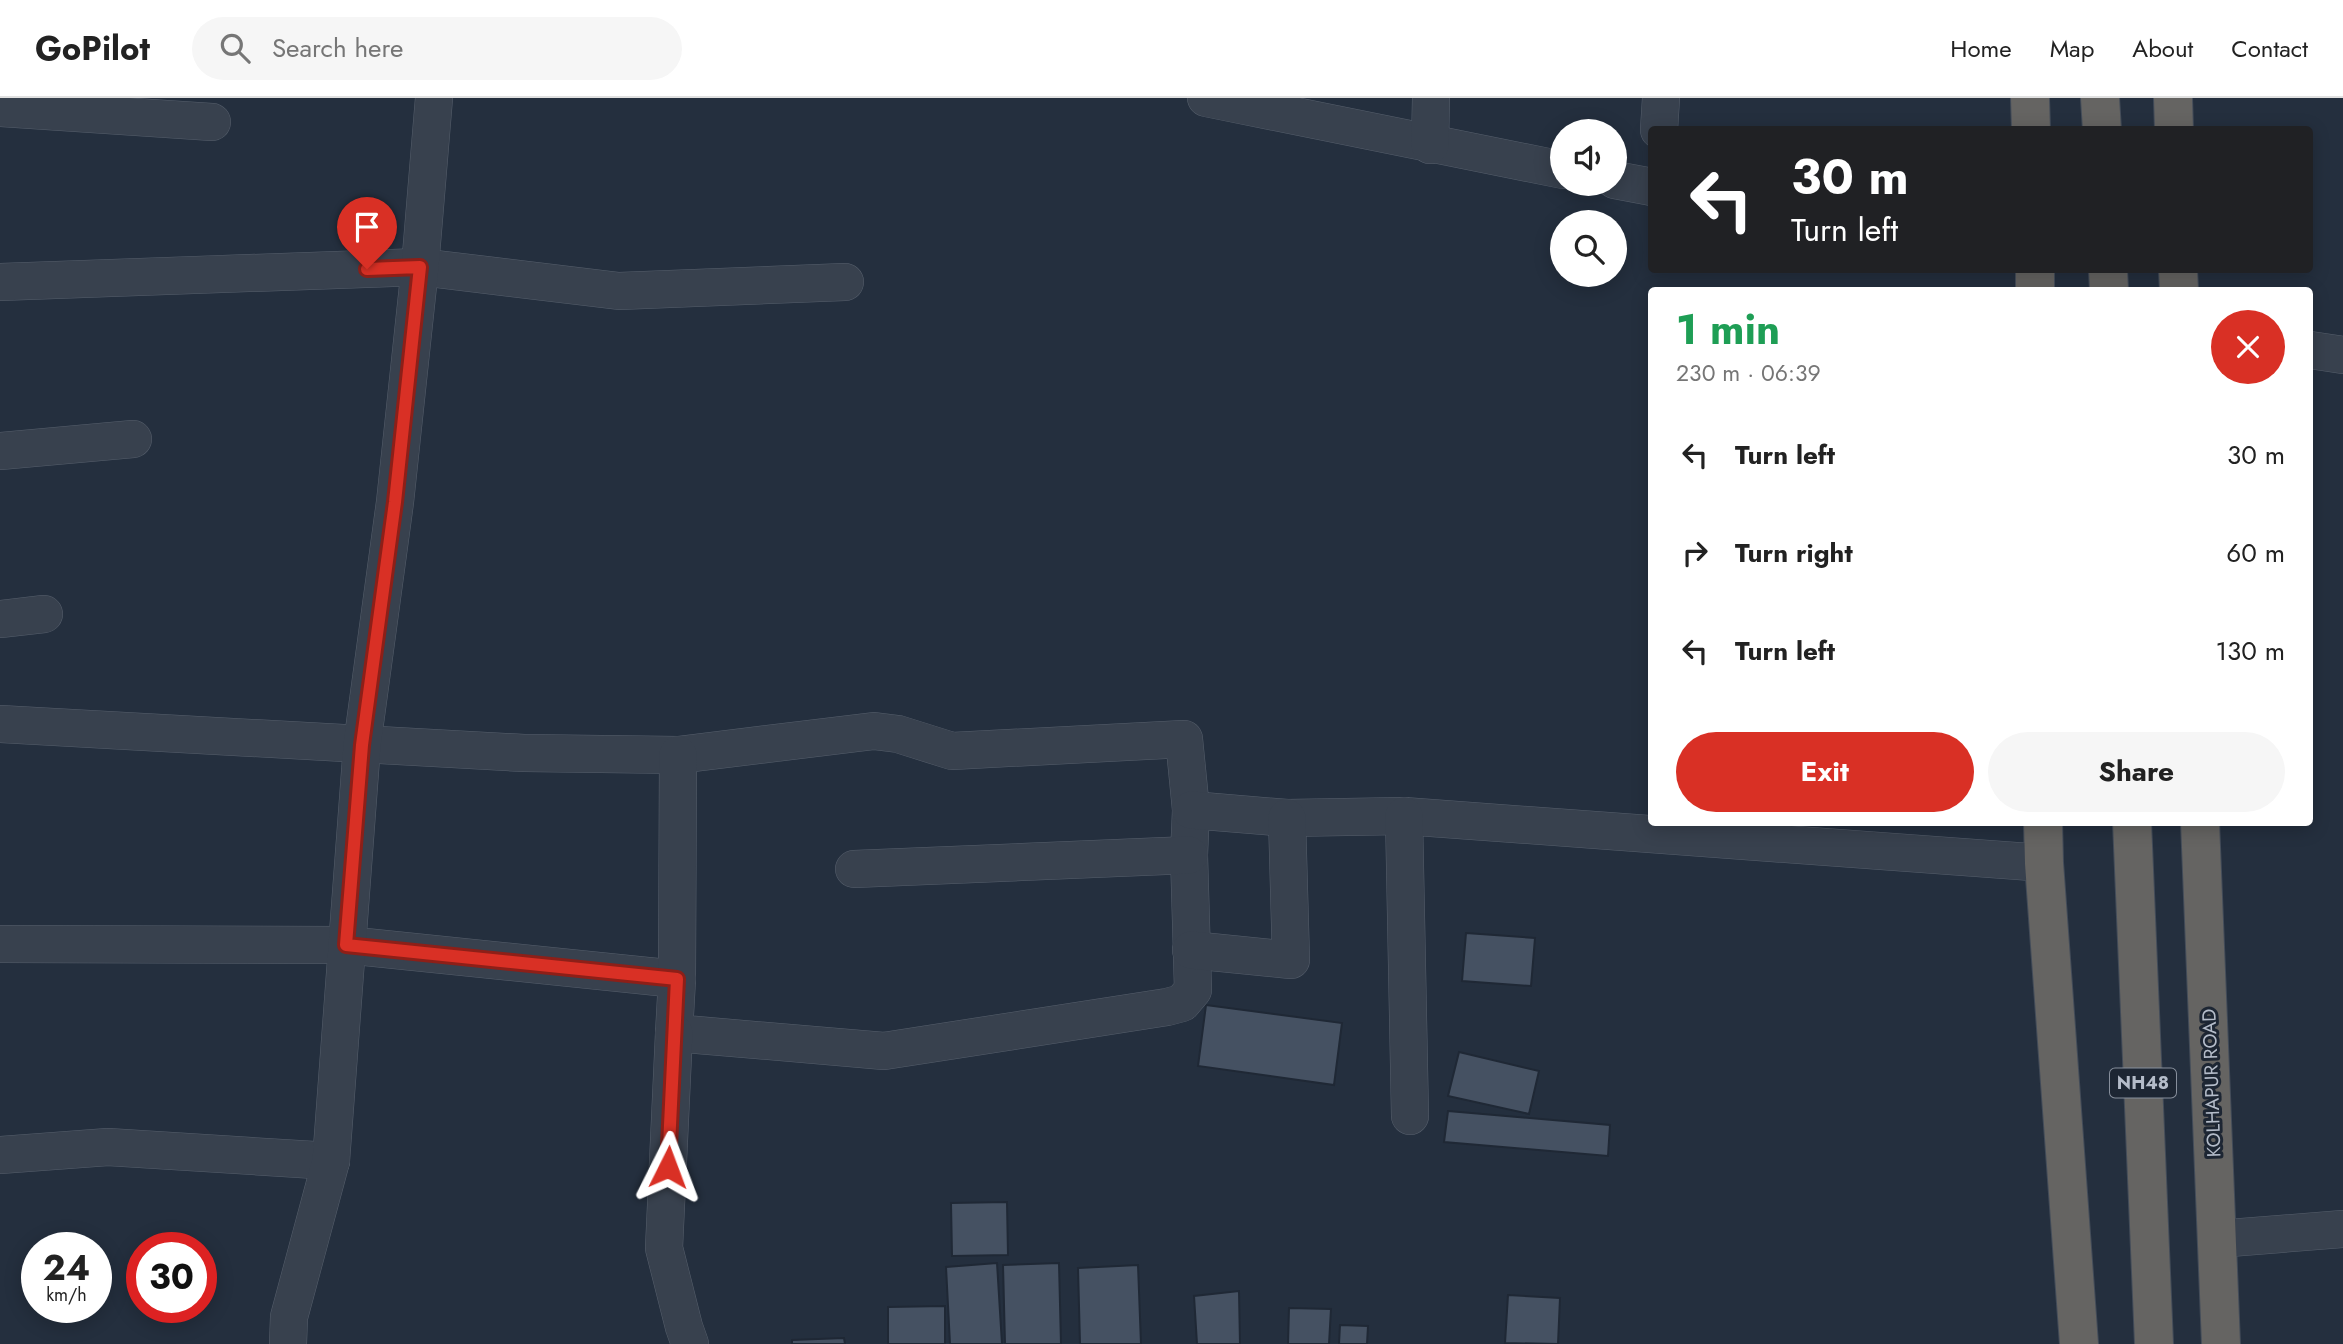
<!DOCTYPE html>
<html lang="en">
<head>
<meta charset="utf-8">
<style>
  :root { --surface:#fff; --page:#f6f6f6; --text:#222; --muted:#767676; --line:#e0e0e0; --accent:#d93025 }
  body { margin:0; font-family:Jost,sans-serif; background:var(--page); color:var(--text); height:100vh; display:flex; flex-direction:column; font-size:26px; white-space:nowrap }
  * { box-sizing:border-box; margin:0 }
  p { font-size:23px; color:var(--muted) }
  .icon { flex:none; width:38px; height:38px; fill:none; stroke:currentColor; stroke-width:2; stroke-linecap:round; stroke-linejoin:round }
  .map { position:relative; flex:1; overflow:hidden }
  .side { position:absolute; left:1648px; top:189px; width:665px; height:539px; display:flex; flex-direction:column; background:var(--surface); border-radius:7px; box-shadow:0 4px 18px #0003 }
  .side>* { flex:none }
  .banner { position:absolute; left:1648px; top:28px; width:665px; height:147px; border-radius:7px; box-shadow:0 4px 18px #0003; background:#202124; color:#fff; overflow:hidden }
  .fabs { position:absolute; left:1550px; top:21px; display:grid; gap:14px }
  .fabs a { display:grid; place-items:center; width:77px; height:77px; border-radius:50%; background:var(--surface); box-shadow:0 4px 18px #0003; font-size:35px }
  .speed { position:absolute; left:21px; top:1134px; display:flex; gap:14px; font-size:35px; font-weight:700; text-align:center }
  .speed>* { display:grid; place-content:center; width:91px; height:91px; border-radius:50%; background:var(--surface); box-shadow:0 4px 18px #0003; line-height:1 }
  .speed small { font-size:18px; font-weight:400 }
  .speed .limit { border:10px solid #d22; background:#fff; color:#111 }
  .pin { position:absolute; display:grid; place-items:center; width:60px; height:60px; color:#fff; margin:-72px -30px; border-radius:50% 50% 50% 0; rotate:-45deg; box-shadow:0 0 7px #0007 }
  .pin .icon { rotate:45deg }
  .me { position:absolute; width:77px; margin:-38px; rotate:3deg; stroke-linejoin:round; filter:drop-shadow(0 0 5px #0008) }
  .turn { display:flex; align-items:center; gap:24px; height:147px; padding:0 28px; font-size:32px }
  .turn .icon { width:91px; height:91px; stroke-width:2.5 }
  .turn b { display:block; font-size:49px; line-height:60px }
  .round { display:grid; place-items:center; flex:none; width:74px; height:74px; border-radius:37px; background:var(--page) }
  .headline { display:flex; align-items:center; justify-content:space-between; height:119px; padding:0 28px }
  h1 { font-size:42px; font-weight:700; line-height:52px; color:#1e9e55 }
  .action { display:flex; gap:14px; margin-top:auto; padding:14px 28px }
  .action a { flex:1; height:80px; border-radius:42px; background:var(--accent); color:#fff; font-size:28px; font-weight:700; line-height:80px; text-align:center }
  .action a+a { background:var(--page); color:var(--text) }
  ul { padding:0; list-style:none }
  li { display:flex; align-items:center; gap:21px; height:98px; padding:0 28px }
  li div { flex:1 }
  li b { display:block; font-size:26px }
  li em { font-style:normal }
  header { display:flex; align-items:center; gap:42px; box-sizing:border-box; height:98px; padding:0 35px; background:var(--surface); border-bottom:2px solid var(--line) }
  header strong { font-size:33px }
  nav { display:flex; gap:38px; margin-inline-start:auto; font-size:24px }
  .search { width:490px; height:63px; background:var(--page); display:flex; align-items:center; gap:18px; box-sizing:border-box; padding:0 24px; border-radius:38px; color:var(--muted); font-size:26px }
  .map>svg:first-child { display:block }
  .building { fill:#455162; stroke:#1f2835; stroke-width:2 }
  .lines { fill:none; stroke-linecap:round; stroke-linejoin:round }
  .minor-casing { stroke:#565f6c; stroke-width:38 }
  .trunk-casing { stroke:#434c59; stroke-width:40 }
  .minor { stroke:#38414e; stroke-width:37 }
  .trunk { stroke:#656462; stroke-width:38 }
  .route-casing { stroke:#8d1f18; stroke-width:18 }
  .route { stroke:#d93025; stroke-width:12 }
  .labels { text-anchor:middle; stroke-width:6; stroke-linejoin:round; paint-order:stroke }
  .shield { fill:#1d2633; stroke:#878f9c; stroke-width:2 }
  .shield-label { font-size:18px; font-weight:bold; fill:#b4bcc9 }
  .street-label { font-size:19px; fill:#b4bcc9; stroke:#1d2633 }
</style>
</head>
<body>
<header>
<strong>GoPilot</strong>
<div class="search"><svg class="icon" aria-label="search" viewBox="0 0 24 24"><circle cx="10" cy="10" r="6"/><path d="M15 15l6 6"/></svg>Search here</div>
<nav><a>Home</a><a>Map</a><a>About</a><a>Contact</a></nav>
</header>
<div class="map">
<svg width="2343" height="1246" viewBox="0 0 2343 1246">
  <rect width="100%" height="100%" fill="#242f3e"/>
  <!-- building -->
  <g class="building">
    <path d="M1466 835 1535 840 1531 888 1462 883Z"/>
    <path d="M1206 907 1342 925 1334 987 1198 968Z"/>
    <path d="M1459 954 1539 973 1529 1016 1448 998Z"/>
    <path d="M1448 1013 1610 1027 1608 1058 1444 1044Z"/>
    <path d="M1007 1104 1008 1157 952 1158 951 1105Z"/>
    <path d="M997 1165 1002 1246H950L946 1169Z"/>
    <path d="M1059 1165 1061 1246H1005L1003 1167Z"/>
    <path d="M1138 1167 1141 1246H1080L1078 1170Z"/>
    <path d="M1239 1193 1240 1246H1197L1194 1198Z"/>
    <path d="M1508 1197 1560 1200 1558 1246 1505 1245Z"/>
    <path d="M945 1208V1246H888V1209Z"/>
    <path d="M1289 1210 1331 1211 1329 1246H1288Z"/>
    <path d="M1340 1227 1368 1228 1367 1246H1339Z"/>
    <path d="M844 1240 845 1246H792V1242Z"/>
  </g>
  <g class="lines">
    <defs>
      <g id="minor">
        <path d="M1206 0 1563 72"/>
        <path d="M0 10 212 24"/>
        <path d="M1659 32 1661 0"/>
        <path d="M1430 47 1431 0"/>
        <path d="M1615 82 1652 89"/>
        <path d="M0 184 420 169 619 193 845 184"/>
        <path d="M2310 252 2343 257"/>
        <path d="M0 353 133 341"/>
        <path d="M0 521 44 516"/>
        <path d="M0 626 524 655 678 657 874 633 898 636 952 653 1184 641 1191 712 1189 757 1193 892 1182 905 1167 909 884 953 674 935 677 881 346 847 0 846"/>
        <path d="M1191 712 1287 720 1404 718 2044 765"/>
        <path d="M1404 718 1410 1018"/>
        <path d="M854 771 1189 757"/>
        <path d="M1191 852 1291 862 1287 720"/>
        <path d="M677 881 678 657"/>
        <path d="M674 935 664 1150 684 1229 690 1246"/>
        <path d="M0 1057 108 1049 331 1063"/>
        <path d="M2217 1141 2343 1131"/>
        <path d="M288 1246 289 1219 331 1063 362 647 395 404 420 169 434 0"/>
      </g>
      <g id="trunk">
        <path d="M2030 0 2031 32"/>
        <path d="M2100 0 2102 32"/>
        <path d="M2173 0 2174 32"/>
        <path d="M2035 172V192"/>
        <path d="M2108 172 2109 192"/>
        <path d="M2178 172 2179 192"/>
        <path d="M2043 724 2044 765 2079 1246"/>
        <path d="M2132 724 2154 1246"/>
        <path d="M2200 724 2221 1246"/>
      </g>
    </defs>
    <!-- minor casing -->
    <use href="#minor" class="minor-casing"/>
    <!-- trunk casing -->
    <use href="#trunk" class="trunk-casing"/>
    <!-- minor -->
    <use href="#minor" class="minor"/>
    <!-- trunk -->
    <use href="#trunk" class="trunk"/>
  </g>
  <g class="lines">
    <defs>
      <path id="route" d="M367 171 420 169 395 404 362 647 346 847 677 881 668 1069"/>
    </defs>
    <!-- route casing -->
    <use href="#route" class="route-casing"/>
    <!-- route -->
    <use href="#route" class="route"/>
  </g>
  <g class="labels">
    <!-- shield labels -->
    <rect class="shield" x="2110" y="970.5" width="66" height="29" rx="5"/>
    <g class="shield-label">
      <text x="2143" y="991">NH48</text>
    </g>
    <!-- street labels -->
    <g class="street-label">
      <text transform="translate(2211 985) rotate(-92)" y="7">KOLHAPUR ROAD</text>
    </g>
  </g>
</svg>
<div class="fabs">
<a><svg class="icon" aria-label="sound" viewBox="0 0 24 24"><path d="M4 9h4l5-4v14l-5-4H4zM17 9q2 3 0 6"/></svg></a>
<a><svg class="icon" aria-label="search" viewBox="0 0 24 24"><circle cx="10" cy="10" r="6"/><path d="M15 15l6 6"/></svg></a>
</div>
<div class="speed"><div>24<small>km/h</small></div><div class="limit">30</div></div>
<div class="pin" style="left:367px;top:171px;background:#d93025"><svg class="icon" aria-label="arrive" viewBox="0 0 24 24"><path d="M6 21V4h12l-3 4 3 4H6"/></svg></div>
<svg class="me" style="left:668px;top:1069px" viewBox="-20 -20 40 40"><path d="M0-17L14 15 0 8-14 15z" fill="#d93025" stroke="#fff" stroke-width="4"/></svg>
<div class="banner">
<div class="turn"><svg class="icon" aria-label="left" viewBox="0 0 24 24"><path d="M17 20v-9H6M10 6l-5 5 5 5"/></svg><div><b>30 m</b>Turn left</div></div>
</div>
<section class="side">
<div class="headline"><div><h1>1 min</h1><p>230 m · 06:39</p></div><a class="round" style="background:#d93025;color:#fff"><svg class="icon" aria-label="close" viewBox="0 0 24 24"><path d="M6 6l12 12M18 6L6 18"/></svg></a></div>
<ul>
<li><svg class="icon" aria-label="left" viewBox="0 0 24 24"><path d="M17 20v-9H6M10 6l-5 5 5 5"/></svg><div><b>Turn left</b></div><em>30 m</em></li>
<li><svg class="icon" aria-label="right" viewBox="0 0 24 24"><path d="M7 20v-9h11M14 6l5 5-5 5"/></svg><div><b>Turn right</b></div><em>60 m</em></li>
<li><svg class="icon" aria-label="left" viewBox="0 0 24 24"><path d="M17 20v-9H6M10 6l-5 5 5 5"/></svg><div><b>Turn left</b></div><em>130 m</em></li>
</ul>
<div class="action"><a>Exit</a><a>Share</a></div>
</section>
</div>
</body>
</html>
